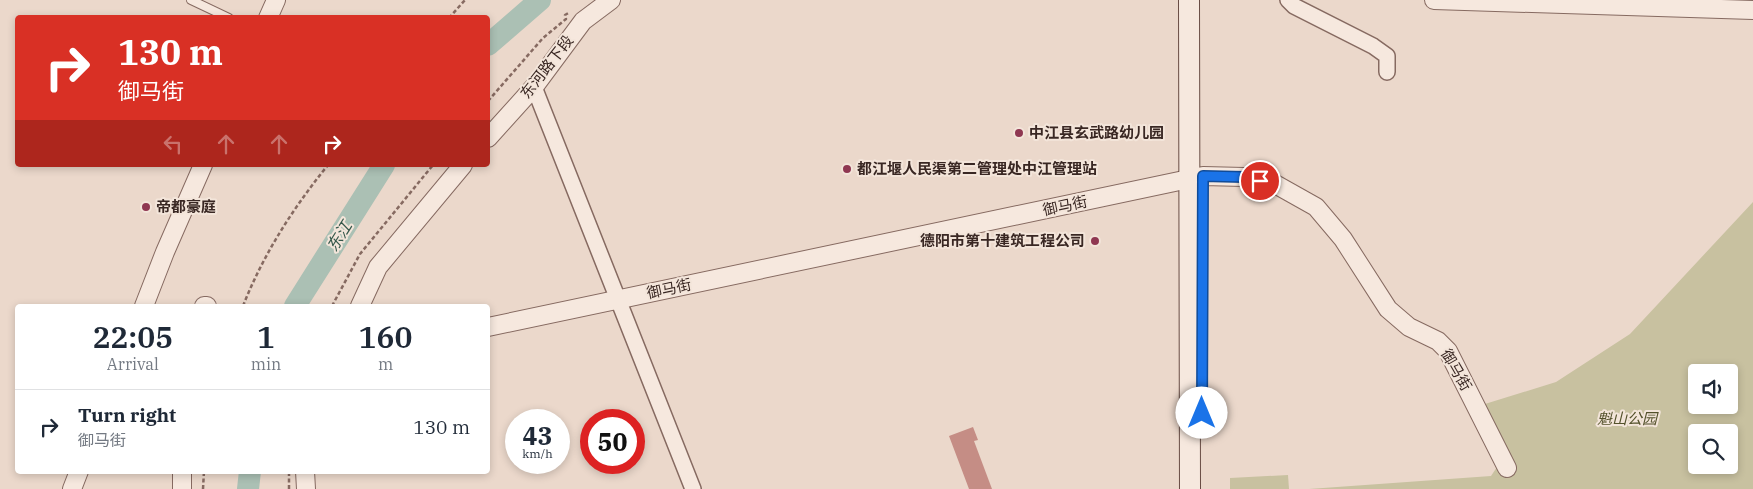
<!DOCTYPE html>
<html lang="en">
<head>
<meta charset="utf-8">
<style>
  :root { --surface:#fff; --page:#f2f2f3; --text:#1f2937; --muted:#747a83; --line:#e0e1e3 }
  body { margin:0; font-family:"IBM Plex Serif","Noto Sans SC",serif; background:var(--page); color:var(--text); height:100vh; display:flex; flex-direction:column; font-size:19px; white-space:nowrap }
  * { box-sizing:border-box; margin:0 }
  p { font-size:16px; color:var(--muted) }
  .icon { flex:none; width:28px; height:28px; fill:none; stroke:currentColor; stroke-width:2; stroke-linecap:round; stroke-linejoin:round }
  .map { position:relative; flex:1; overflow:hidden }
  .sheet { position:absolute; left:15px; top:304px; width:475px; height:170px; display:flex; flex-direction:column; background:var(--surface); border-radius:5px; box-shadow:0 2px 8px #0003 }
  .sheet>* { flex:none }
  .hud { position:absolute; left:15px; top:15px; width:475px; height:152px; border-radius:5px; box-shadow:0 2px 8px #0003; background:#d93025; color:#fff; overflow:hidden }
  .fabs { position:absolute; left:1688px; top:364px; display:grid; gap:10px }
  .fabs a { display:grid; place-items:center; width:50px; height:50px; border-radius:5px; background:var(--surface); box-shadow:0 2px 8px #0003; font-size:25px }
  .speed { position:absolute; left:505px; top:409px; display:flex; gap:10px; font-size:25px; font-weight:700; text-align:center }
  .speed>* { display:grid; place-content:center; width:65px; height:65px; border-radius:50%; background:var(--surface); box-shadow:0 2px 8px #0003; line-height:1 }
  .speed small { font-size:12px; font-weight:400 }
  .speed .limit { border:8px solid #d22; background:#fff; color:#111 }
  .pin { position:absolute; display:grid; place-items:center; width:42px; height:42px; color:#fff; margin:-21px; border:2px solid #fff; border-radius:50%; box-shadow:0 1px 5px #0007 }
  .me { position:absolute; width:55px; margin:-28px; rotate:0deg; stroke-linejoin:round; filter:drop-shadow(0 0 4px #0008) }
  .turn { display:flex; align-items:center; gap:18px; height:105px; padding:0 20px; font-size:22px }
  .turn .icon { width:65px; height:65px; stroke-width:2.5 }
  .turn b { display:block; font-size:35px; line-height:42px }
  .lanes { display:flex; align-items:center; height:48px; padding:0 20px; background:#0003; justify-content:center; gap:25px; direction:ltr }
  .lanes .off { opacity:.35 }
  .eta { display:flex; justify-content:space-evenly; align-items:center; height:85px; text-align:center }
  .eta b { font-size:30px; font-weight:600; line-height:35px }
  ul { padding:0; list-style:none }
  li { display:flex; align-items:center; gap:15px; height:75px; padding:0 20px; border-top:1px solid var(--line) }
  li div { flex:1 }
  li b { display:block; font-size:19px }
  li em { font-style:normal }
  .map>svg:first-child { display:block }
  .green { fill:#c8c1a0; fill-rule:evenodd }
  .lines { fill:none; stroke-linecap:round; stroke-linejoin:round }
  .river { stroke:#abc0b4; stroke-width:22 }
  .building { fill:#c58d85 }
  .service-casing { stroke:#866a61; stroke-width:10 }
  .minor-casing { stroke:#866a61; stroke-width:18 }
  .tertiary-casing { stroke:#866a61; stroke-width:20 }
  .secondary-casing { stroke:#684c44; stroke-width:22 }
  .path { stroke:#866a61; stroke-width:2.5; stroke-dasharray:4 2.5; stroke-linecap:butt }
  .service { stroke:#f6e8de; stroke-width:8 }
  .minor { stroke:#f6e8de; stroke-width:15 }
  .tertiary { stroke:#f6e8de; stroke-width:18 }
  .secondary { stroke:#f6e8de; stroke-width:20 }
  .route-casing { stroke:#114b97; stroke-width:12 }
  .route { stroke:#1a73e8; stroke-width:9 }
  .poi-dot { fill:#8f3751; stroke:#f3e5da; stroke-width:2 }
  .labels { text-anchor:middle; stroke-width:4; stroke-linejoin:round; paint-order:stroke }
  .street-label { font-size:15px; fill:#392723; stroke:#f3e5da }
  .poi-label { font-size:15px; font-weight:bold; fill:#392723; stroke:#f3e5da; text-anchor:start }
  .park-label { font-size:15px; font-style:italic; fill:#53512b; stroke:#f3e5da }
  .water-label { font-size:16px; font-style:italic; fill:#34574a; stroke:#f3e5da }
</style>
</head>
<body>
<div class="map">
<svg width="1753" height="489" viewBox="0 0 1753 489">
  <rect width="100%" height="100%" fill="#ebd8cb"/>
  <!-- green -->
  <g class="green">
    <path d="M1753 202V489H1309L1491 476 1497 467 1472 408 1556 382 1630 334ZM1696 372H1729V405H1696ZM1696 432H1729V465H1696Z"/>
    <path d="M1288 475 1289 489H1230V478Z"/>
  </g>
  <g class="lines">
    <!-- river -->
    <g class="river">
      <path d="M488 45 540 0"/>
      <path d="M295 306 384 165"/>
      <path d="M248 489 250 471"/>
    </g>
  </g>
  <!-- building -->
  <path class="building" d="M973 427 978 440 974 441 992 489H969L949 436Z"/>
  <g class="lines">
    <defs>
      <path id="service" d="M191 0 229 18"/>
      <g id="minor">
        <path d="M1288 0 1294 6 1373 46 1387 56V72"/>
        <path d="M534 87 693 489"/>
      </g>
      <g id="tertiary">
        <path d="M1434 0 1753 10"/>
        <path d="M268 18 276 0"/>
        <path d="M488 138 534 87 583 21 611 0"/>
        <path d="M144 306 165 252 203 165"/>
        <path d="M204 306H207"/>
        <path d="M360 306 378 267 463 165"/>
        <path d="M488 327 1203 176 1244 177 1275 184 1316 207 1343 239 1388 309 1409 327 1438 341 1448 351 1507 468"/>
        <path d="M305 471 306 489"/>
        <path d="M72 489 79 471"/>
        <path d="M182 489V471"/>
      </g>
      <path id="secondary" d="M1189 0 1190 489"/>
    </defs>
    <!-- service casing -->
    <use href="#service" class="service-casing"/>
    <!-- minor casing -->
    <use href="#minor" class="minor-casing"/>
    <!-- tertiary casing -->
    <use href="#tertiary" class="tertiary-casing"/>
    <!-- secondary casing -->
    <use href="#secondary" class="secondary-casing"/>
    <!-- path -->
    <g class="path">
      <path d="M449 18 465 0"/>
      <path d="M488 101 543 38 566 19 565 15 570 12"/>
      <path d="M243 306C263 255 293 208 328 165"/>
      <path d="M332 306 360 254 433 165"/>
      <path d="M203 489 204 471"/>
      <path d="M289 489V471"/>
    </g>
    <!-- service -->
    <use href="#service" class="service"/>
    <!-- minor -->
    <use href="#minor" class="minor"/>
    <!-- tertiary -->
    <use href="#tertiary" class="tertiary"/>
    <!-- secondary -->
    <use href="#secondary" class="secondary"/>
  </g>
  <g class="lines">
    <defs>
      <path id="route" d="M1202 413 1203 176 1244 177 1260 181"/>
    </defs>
    <!-- route casing -->
    <use href="#route" class="route-casing"/>
    <!-- route -->
    <use href="#route" class="route"/>
  </g>
  <!-- markers -->
  <g class="poi-dot">
    <circle cx="1019" cy="133" r="5"/>
    <circle cx="847" cy="169" r="5"/>
    <circle cx="146" cy="207" r="5"/>
    <circle cx="1095" cy="241" r="5"/>
  </g>
  <g class="labels">
    <!-- street labels -->
    <g class="street-label">
      <text transform="translate(547 67) rotate(-52)" y="5">东河路下段</text>
      <text transform="translate(1065 206) rotate(-12)" y="5">御马街</text>
      <text transform="translate(669 289) rotate(-12)" y="5">御马街</text>
      <text transform="translate(1456 370) rotate(60)" y="5">御马街</text>
    </g>
    <!-- poi labels -->
    <g class="poi-label">
      <text x="1029" y="138">中江县玄武路幼儿园</text>
      <text x="857" y="174">都江堰人民渠第二管理处中江管理站</text>
      <text x="156" y="212">帝都豪庭</text>
      <text x="1085" y="246" text-anchor="end">德阳市第十建筑工程公司</text>
    </g>
    <!-- park labels -->
    <g class="park-label">
      <text x="1627" y="424">魁山公园</text>
    </g>
    <!-- water labels -->
    <g class="water-label">
      <text transform="translate(339 236) rotate(-58)" y="6">东江</text>
    </g>
  </g>
</svg>
<div class="fabs">
<a><svg class="icon" aria-label="sound" viewBox="0 0 24 24"><path d="M4 9h4l5-4v14l-5-4H4zM17 9q2 3 0 6"/></svg></a>
<a><svg class="icon" aria-label="search" viewBox="0 0 24 24"><circle cx="10" cy="10" r="6"/><path d="M15 15l6 6"/></svg></a>
</div>
<div class="speed"><div>43<small>km/h</small></div><div class="limit">50</div></div>
<div class="pin" style="left:1260px;top:181px;background:#d93025"><svg class="icon" aria-label="arrive" viewBox="0 0 24 24"><path d="M6 21V4h12l-3 4 3 4H6"/></svg></div>
<svg class="me" style="left:1202px;top:413px" viewBox="-20 -20 40 40"><circle r="19" fill="#fff"/><path d="M0-13L10 11 0 6-10 11z" fill="#1a73e8"/></svg>
<div class="hud">
<div class="turn"><svg class="icon" aria-label="right" viewBox="0 0 24 24"><path d="M7 20v-9h11M14 6l5 5-5 5"/></svg><div><b>130 m</b>御马街</div></div>
<div class="lanes"><svg class="icon off" aria-label="left" viewBox="0 0 24 24"><path d="M17 20v-9H6M10 6l-5 5 5 5"/></svg><svg class="icon off" aria-label="ahead" viewBox="0 0 24 24"><path d="M12 20V5M6 11l6-6 6 6"/></svg><svg class="icon off" aria-label="ahead" viewBox="0 0 24 24"><path d="M12 20V5M6 11l6-6 6 6"/></svg><svg class="icon" aria-label="right" viewBox="0 0 24 24"><path d="M7 20v-9h11M14 6l5 5-5 5"/></svg></div>
</div>
<section class="sheet">
<div class="eta">
<div><b>22:05</b><p>Arrival</p></div>
<div><b>1</b><p>min</p></div>
<div><b>160</b><p>m</p></div>
</div>
<ul>
<li><svg class="icon" aria-label="right" viewBox="0 0 24 24"><path d="M7 20v-9h11M14 6l5 5-5 5"/></svg><div><b>Turn right</b><p>御马街</p></div><em>130 m</em></li>
</ul>
</section>
</div>
</body>
</html>
